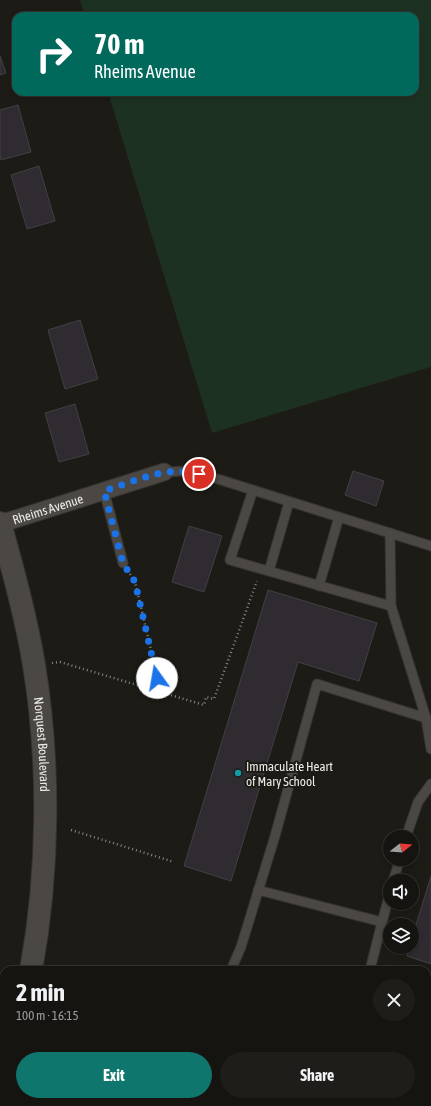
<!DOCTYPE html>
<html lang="en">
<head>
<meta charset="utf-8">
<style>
  :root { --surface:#161410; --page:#1f1d19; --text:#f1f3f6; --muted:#9e9e9f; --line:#353330; --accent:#0f766e }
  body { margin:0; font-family:"Asap Condensed",sans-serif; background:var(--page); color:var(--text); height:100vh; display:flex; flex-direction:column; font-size:15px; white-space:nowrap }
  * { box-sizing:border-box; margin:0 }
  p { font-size:13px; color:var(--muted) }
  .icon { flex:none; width:22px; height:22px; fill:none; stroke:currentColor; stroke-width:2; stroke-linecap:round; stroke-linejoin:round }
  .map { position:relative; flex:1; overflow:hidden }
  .panel { position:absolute; left:0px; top:966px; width:431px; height:140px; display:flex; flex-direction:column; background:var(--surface); border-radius:12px 12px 0 0; box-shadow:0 2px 6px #0003,0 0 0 1px var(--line) }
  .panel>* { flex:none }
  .top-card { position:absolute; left:12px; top:12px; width:407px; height:84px; border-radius:12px; box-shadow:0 2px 6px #0003,0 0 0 1px var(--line); background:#00695c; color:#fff; overflow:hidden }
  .needle { width:26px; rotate:73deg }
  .buttons { position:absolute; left:383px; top:830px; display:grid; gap:8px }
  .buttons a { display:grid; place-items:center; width:36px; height:36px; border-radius:50%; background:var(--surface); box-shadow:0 2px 6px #0003,0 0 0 1px var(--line); font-size:20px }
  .pin { position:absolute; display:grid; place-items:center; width:34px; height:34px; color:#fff; margin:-17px; border:2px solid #fff; border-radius:50%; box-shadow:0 1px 4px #0007 }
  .me { position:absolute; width:44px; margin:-22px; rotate:347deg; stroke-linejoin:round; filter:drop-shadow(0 0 3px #0008) }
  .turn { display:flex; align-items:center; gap:14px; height:84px; padding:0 16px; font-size:18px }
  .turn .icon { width:52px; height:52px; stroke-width:2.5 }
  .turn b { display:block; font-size:28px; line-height:34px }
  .round { display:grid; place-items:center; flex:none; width:42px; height:42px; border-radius:21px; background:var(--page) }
  .head { display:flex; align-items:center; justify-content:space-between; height:68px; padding:0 16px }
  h1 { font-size:24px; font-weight:700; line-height:30px }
  .primary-button { display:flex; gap:8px; margin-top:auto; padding:8px 16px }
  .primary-button a { flex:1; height:46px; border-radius:24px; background:var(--accent); color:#fff; font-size:16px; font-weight:700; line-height:46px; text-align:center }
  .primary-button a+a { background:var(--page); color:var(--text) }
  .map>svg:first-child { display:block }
  .green { fill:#1d3122 }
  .building { fill:#2f2b30; stroke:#434045 }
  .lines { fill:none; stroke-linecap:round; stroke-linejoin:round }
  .service-casing { stroke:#353431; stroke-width:11 }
  .minor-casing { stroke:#353431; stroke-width:19 }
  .tertiary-casing { stroke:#353431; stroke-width:24 }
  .path { stroke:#898783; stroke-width:2.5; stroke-dasharray:1 3; stroke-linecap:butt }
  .service { stroke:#4b4843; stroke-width:9 }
  .minor { stroke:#4b4843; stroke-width:17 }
  .tertiary { stroke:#4b4843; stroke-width:22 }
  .route { stroke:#1a73e8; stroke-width:7; stroke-dasharray:0 12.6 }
  .culture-dot { fill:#0f9aa8; stroke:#1d1b16; stroke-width:1.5 }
  .labels { text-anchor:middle; stroke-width:4; stroke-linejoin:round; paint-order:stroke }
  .street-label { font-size:13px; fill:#eceae7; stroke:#1d1b16 }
  .poi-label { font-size:13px; fill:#eceae7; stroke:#1d1b16; text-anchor:start }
</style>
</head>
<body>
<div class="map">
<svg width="431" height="1106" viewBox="0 0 431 1106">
  <rect width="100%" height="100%" fill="#1d1b16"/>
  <!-- green -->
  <path class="green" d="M80 0H431V367L212 433 108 92H415V16H85Z"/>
  <!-- building -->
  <g class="building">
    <path d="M0 56 6 73 0 75Z"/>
    <path d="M18 105 31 152 1 160 0 155V110Z"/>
    <path d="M39 166 55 221 27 229 11 175Z"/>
    <path d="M80 320 98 379 65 389 48 330Z"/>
    <path d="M75 404 89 454 59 462 45 413Z"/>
    <path d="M353 471 384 481 376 506 345 495Z"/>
    <path d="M189 526 222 536 204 592 172 582Z"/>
    <path d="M268 590 377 623 359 681 298 662 231 881 184 866Z"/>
    <path d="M431 876V964L407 956 409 947H412V938Z"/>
  </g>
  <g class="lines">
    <defs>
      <g id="service">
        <path d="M164 472 188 471 221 480 431 546"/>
        <path d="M104 491 123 563"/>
        <path d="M390 533 391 606"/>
        <path d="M269 571 289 502"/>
        <path d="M319 586 339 517"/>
        <path d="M426 718 431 749"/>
        <path d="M406 837 418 802 431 784"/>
        <path d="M393 881 400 859"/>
        <path d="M258 890 382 922 390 893"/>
        <path d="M231 970 241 947 275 836 317 684 426 718 391 606 230 560 253 490"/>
        <path d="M370 970 382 922"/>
        <path d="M427 991 431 992"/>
        <path d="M167 1106 169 1102"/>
      </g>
      <g id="minor">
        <path id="s1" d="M0 524 164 472"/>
      </g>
      <g id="tertiary">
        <path id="s2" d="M0 523C13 570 26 617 34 665 50 763 49 872 31 970"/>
        <path d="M2 1106 4 1099"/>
      </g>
    </defs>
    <!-- service casing -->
    <use href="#service" class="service-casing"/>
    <!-- minor casing -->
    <use href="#minor" class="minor-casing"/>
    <!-- tertiary casing -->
    <use href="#tertiary" class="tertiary-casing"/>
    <!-- path -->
    <g class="path">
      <path d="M130 574 135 582 161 692"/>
      <path d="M52 663 60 662 204 705 206 697 214 699 257 581"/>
      <path d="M71 830 174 862"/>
    </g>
    <!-- service -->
    <use href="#service" class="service"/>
    <!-- minor -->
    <use href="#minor" class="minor"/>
    <!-- tertiary -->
    <use href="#tertiary" class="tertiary"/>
  </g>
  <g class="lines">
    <!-- route -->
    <path class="route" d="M157 678 135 582 123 563 104 491C135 481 167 465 199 474"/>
  </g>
  <!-- markers -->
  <circle class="culture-dot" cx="238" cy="773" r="4"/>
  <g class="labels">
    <!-- street labels -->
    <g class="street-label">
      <text dy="5" stroke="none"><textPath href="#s1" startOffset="50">Rheims Avenue</textPath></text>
      <text dy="5" stroke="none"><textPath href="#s2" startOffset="226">Norquest Boulevard</textPath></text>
    </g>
    <!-- poi labels -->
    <g class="poi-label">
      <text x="246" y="771">Immaculate Heart<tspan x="246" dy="15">of Mary School</tspan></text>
    </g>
  </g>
</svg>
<div class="buttons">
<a><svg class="needle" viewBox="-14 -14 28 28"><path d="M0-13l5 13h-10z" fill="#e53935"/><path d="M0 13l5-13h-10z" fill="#9e9e9f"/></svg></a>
<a><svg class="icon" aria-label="sound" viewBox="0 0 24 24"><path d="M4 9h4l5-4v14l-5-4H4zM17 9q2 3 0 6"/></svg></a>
<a><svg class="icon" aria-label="layers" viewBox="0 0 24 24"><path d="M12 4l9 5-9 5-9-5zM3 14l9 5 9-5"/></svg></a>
</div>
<div class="pin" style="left:199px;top:474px;background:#d93025"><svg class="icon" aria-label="arrive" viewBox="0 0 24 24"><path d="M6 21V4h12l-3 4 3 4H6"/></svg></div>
<svg class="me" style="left:157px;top:678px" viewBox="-20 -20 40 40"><circle r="19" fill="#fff"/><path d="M0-13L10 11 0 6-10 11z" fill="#1a73e8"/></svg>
<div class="top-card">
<div class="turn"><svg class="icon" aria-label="right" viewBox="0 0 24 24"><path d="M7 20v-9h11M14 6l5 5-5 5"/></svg><div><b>70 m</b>Rheims Avenue</div></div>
</div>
<section class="panel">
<div class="head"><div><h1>2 min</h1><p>100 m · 16:15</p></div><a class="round"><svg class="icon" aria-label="close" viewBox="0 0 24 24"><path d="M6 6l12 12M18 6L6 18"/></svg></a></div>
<div class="primary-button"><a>Exit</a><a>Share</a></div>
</section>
</div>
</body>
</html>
